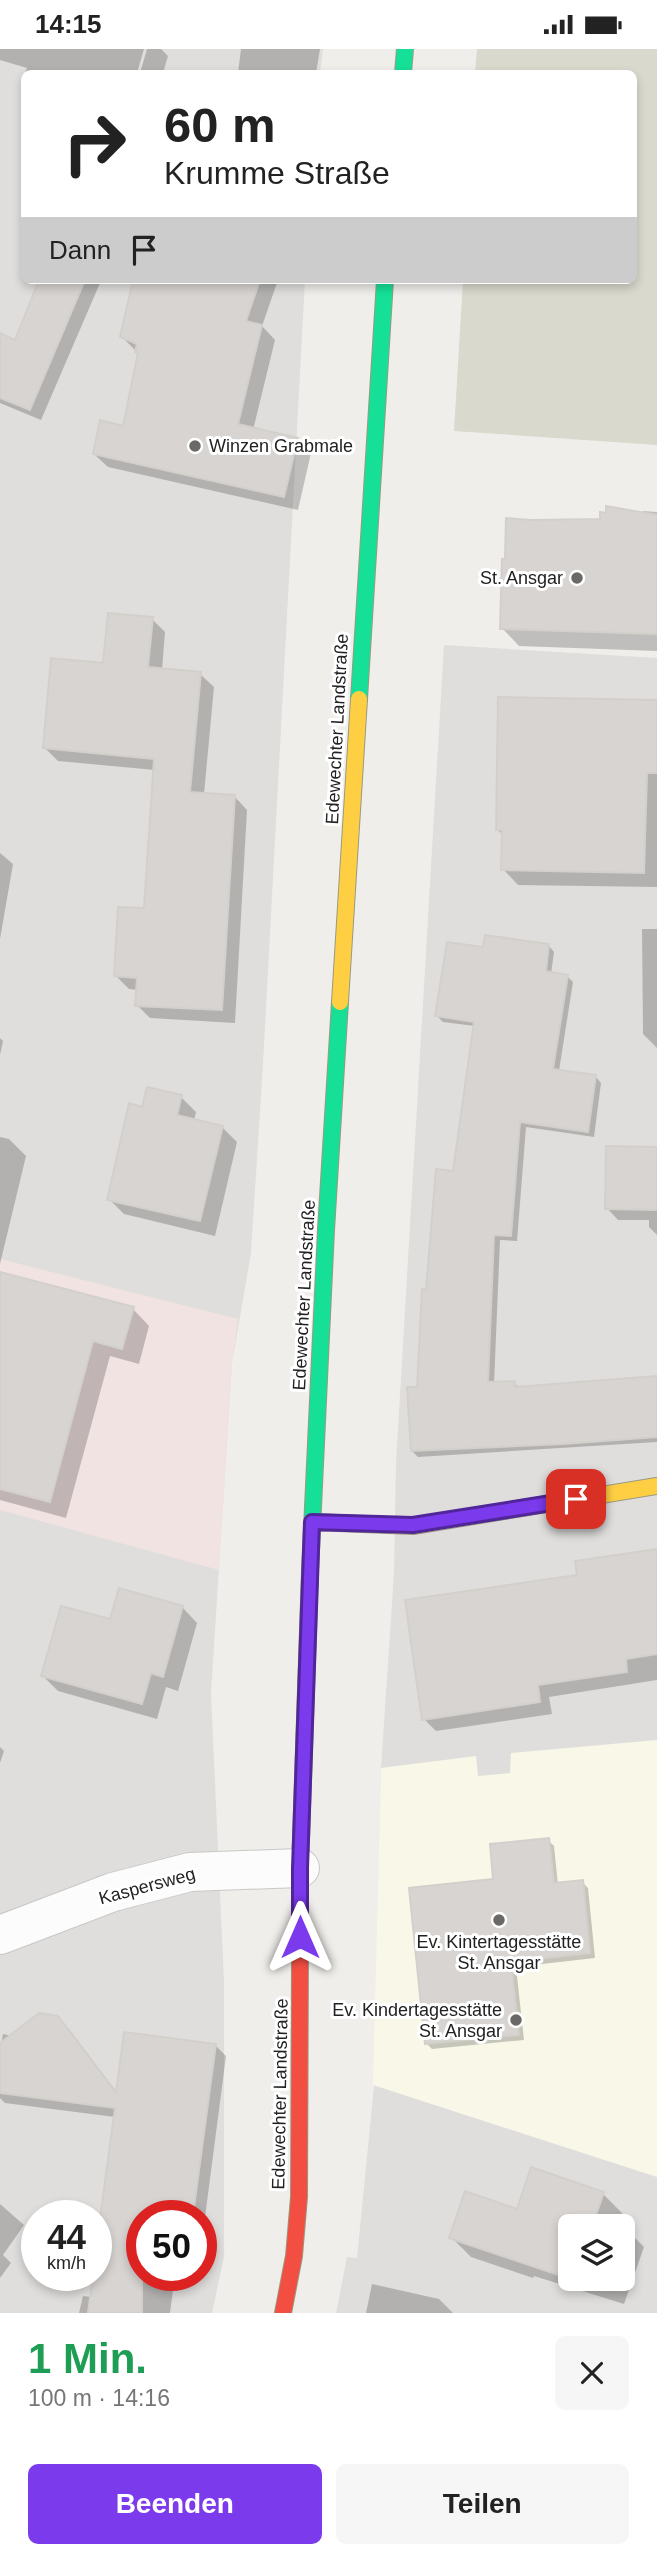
<!DOCTYPE html>
<html lang="de">
<head>
<meta charset="utf-8">
<style>
  :root { --surface:#fff; --page:#f6f6f6; --text:#222; --muted:#767676; --accent:#7c3aed }
  body { margin:0; font-family:Arial,sans-serif; background:var(--page); color:var(--text); height:100vh; display:flex; flex-direction:column; font-size:26px; white-space:nowrap }
  * { box-sizing:border-box; margin:0 }
  p { font-size:23px; color:var(--muted) }
  .icon { flex:none; width:38px; height:38px; fill:none; stroke:currentColor; stroke-width:2; stroke-linecap:round; stroke-linejoin:round }
  .map { position:relative; height:2264px; overflow:hidden }
  .sheet { display:flex; flex-direction:column; background:var(--surface); flex:1 }
  .sheet>* { flex:none }
  .banner { position:absolute; left:21px; top:21px; width:616px; height:214px; border-radius:10px; box-shadow:0 4px 10px #0003; background:#fff; color:var(--text); overflow:hidden }
  .fabs { position:absolute; left:558px; top:2165px; display:grid; gap:14px }
  .fabs a { display:grid; place-items:center; width:77px; height:77px; border-radius:10px; background:var(--surface); box-shadow:0 4px 10px #0003; font-size:35px }
  .speed { position:absolute; left:21px; top:2151px; display:flex; gap:14px; font-size:35px; font-weight:700; text-align:center }
  .speed>* { display:grid; place-content:center; width:91px; height:91px; border-radius:50%; background:var(--surface); box-shadow:0 4px 10px #0003; line-height:1 }
  .speed small { font-size:18px; font-weight:400 }
  .speed .limit { border:10px solid #d22; background:#fff; color:#111 }
  .pin { position:absolute; display:grid; place-items:center; width:60px; height:60px; color:#fff; margin:-30px; border-radius:14px; box-shadow:0 4px 10px #0006 }
  .me { position:absolute; width:77px; margin:-38px; rotate:0deg; stroke-linejoin:round; filter:drop-shadow(0 0 5px #0008) }
  .turn { display:flex; align-items:center; gap:24px; height:147px; padding:0 28px; font-size:32px }
  .turn .icon { width:91px; height:91px; stroke-width:2.5 }
  .turn b { display:block; font-size:49px; line-height:60px }
  .then { display:flex; align-items:center; height:66px; padding:0 28px; background:#0003; gap:14px; font-size:26px }
  .round { display:grid; place-items:center; flex:none; width:74px; height:74px; border-radius:10px; background:var(--page) }
  .headline { display:flex; align-items:center; justify-content:space-between; height:119px; padding:0 28px }
  h1 { font-size:42px; font-weight:600; line-height:52px; color:#1e9e55 }
  .button { display:flex; gap:14px; margin-top:auto; padding:14px 28px }
  .button a { flex:1; height:80px; border-radius:10px; background:var(--accent); color:#fff; font-size:28px; font-weight:600; line-height:80px; text-align:center }
  .button a+a { background:var(--page); color:var(--text) }
  .status { display:flex; justify-content:space-between; align-items:center; height:49px; padding:0 35px; background:var(--surface); direction:ltr }
  .status svg { height:19px; fill:currentColor }
  .map>svg:first-child { display:block }
  .residential { fill:#dfdedc; fill-rule:evenodd }
  .commercial { fill:#f1e3e1 }
  .education { fill:#f8f7e8 }
  .construction { fill:#d9d9cd }
  .shadow { fill:#0003 }
  .building { fill:#d7d4d2; stroke:#d3d0cc; stroke-width:2 }
  .lines { fill:none; stroke-linecap:round; stroke-linejoin:round }
  .street-casing { stroke:#c9c8c7; stroke-width:40 }
  .fast-casing { stroke:#999a82; stroke-width:18 }
  .slow-casing { stroke:#999a82; stroke-width:18 }
  .jam-casing { stroke:#999a82; stroke-width:18 }
  .street { stroke:#fdfcfc; stroke-width:38 }
  .fast { stroke:#16e098; stroke-width:16 }
  .slow { stroke:#ffcf43; stroke-width:16 }
  .jam { stroke:#f24e42; stroke-width:16 }
  .route-casing { stroke:#51269a; stroke-width:18 }
  .route { stroke:#7c3aed; stroke-width:12 }
  .poi-dot { fill:#6a6968; stroke:#fff; stroke-width:2.5 }
  .labels { text-anchor:middle; stroke-width:6; stroke-linejoin:round; paint-order:stroke }
  .poi-label { font-size:18px; fill:#222; stroke:#fff; text-anchor:end }
  .street-label { font-size:18px; fill:#222; stroke:#fff }
</style>
</head>
<body>
<div class="status"><b>14:15</b><svg viewBox="0 0 49 12"><path d="M0 12V9h3v3zM5 12V6h3v6zM10 12V3h3v9zM15 12V0h3v12zM26 1h20v11H26zM47 4h2v5h-2z"/></svg></div>
<div class="map">
<svg width="657" height="2264" viewBox="0 0 657 2264">
  <rect width="100%" height="100%" fill="#f0eeeb"/>
  <!-- residential -->
  <g class="residential">
    <path d="M0 0H323L320 24H24V231H305L263 1015 251 1204 232 1314 211 1645 224 1932V2208L212 2264H0ZM37 2166H96V2226H37ZM142 2166H201V2226H142Z"/>
    <path d="M444 596 657 609V2264H336L347 2208 357 2209 374 2037 381 1719 394 1524 396 1414ZM570 2177H623V2230H570Z"/>
  </g>
  <!-- commercial -->
  <path class="commercial" d="M0 1210 238 1270 232 1314 219 1521 0 1461Z"/>
  <!-- education -->
  <path class="education" d="M657 1691V2128L373 2036 381 1719 476 1707 478 1727 510 1724 511 1704Z"/>
  <!-- construction -->
  <path class="construction" d="M477 0H657V396L454 382 463 231H634V24H475Z"/>
  <!-- shadow -->
  <g class="shadow">
    <path d="M0 0H144L137 24H25L27 19 0 11Z"/>
    <path d="M147 0H161L168 7 163 24H140Z"/>
    <path d="M241 0H320L316 24H238Z"/>
    <path d="M41 231H97L100 234 41 371 0 354V286L16 293Z"/>
    <path d="M138 231H278L262 277 275 291 253 381 297 391 311 404 298 461 108 418 94 405 124 379 140 306 122 288Z"/>
    <path d="M643 462 657 463V602L519 597 502 579 506 512 531 473 602 472 643 464Z"/>
    <path d="M152 570 165 583 162 621 200 625 214 638 204 745 234 747 247 761 235 974 150 969 137 956 138 941 129 940 116 927 145 861 155 721 58 712 45 699 104 615Z"/>
    <path d="M657 652V838L518 836 503 820V786L498 781Z"/>
    <path d="M0 804 13 815 0 890Z"/>
    <path d="M642 880H657V999L643 985Z"/>
    <path d="M549 897 554 903 551 925 567 927 573 933 559 1022 596 1028 601 1034 594 1088 526 1078 517 1192 500 1191 494 1335 514 1334 521 1340 657 1329V1393L418 1408 412 1402 428 1242 454 1124 475 977 443 973 437 967 484 900Z"/>
    <path d="M0 989 3 992 0 1006Z"/>
    <path d="M181 1048 196 1063 194 1072 222 1078 237 1093 215 1187 124 1165 109 1150 144 1060Z"/>
    <path d="M0 1088 9 1090 26 1107 0 1215Z"/>
    <path d="M657 1100V1186L649 1178V1171H618L607 1159Z"/>
    <path d="M0 1225 133 1260 149 1277 139 1315 110 1307 66 1469 0 1451Z"/>
    <path d="M657 1501V1631L549 1648 552 1665 436 1682 424 1670 579 1527Z"/>
    <path d="M182 1558 197 1574 178 1642 166 1638 157 1670 58 1642 43 1627 111 1572Z"/>
    <path d="M0 1698 4 1702 0 1714Z"/>
    <path d="M548 1791 554 1797 558 1836 582 1833 588 1839 595 1909 516 1918 524 1991 432 2000 427 1995 495 1832Z"/>
    <path d="M57 1969 69 1980 118 2045 215 1996 226 2007 201 2199V2166H142V2226H175L170 2264H79L83 2247 92 2248 96 2226 115 2068 5 2054 0 2049V2003L3 1985 12 1987Z"/>
    <path d="M603 2145 622 2164 619 2176 622 2177H570V2230H623L624 2178 644 2198 624 2255 534 2227 533 2229 471 2208 451 2188Z"/>
    <path d="M0 2155 24 2176 3 2206 11 2214 0 2229Z"/>
    <path d="M372 2235 439 2250 453 2264H366Z"/>
  </g>
  <!-- building -->
  <g class="building">
    <path d="M39 231H85L30 361 0 349V284L15 291Z"/>
    <path d="M133 231H260L246 272 262 276 238 375 298 389 284 448 93 405 100 371 123 377 138 304 135 303 137 295 120 288Z"/>
    <path d="M606 457 657 466V585L500 580 502 510H505L506 469 531 471 600 470V463L606 464Z"/>
    <path d="M108 564 153 568 148 618 201 623 190 743 235 746 222 961 135 957 137 929 114 927 118 858 144 859 154 710 43 699 51 609 103 614Z"/>
    <path d="M498 648 657 651V724H647L644 824 501 821 502 781H496Z"/>
    <path d="M485 886 549 895 546 922 568 926 553 1020 596 1026 588 1083 520 1073 511 1187 494 1186 488 1333 515 1332V1338L657 1327V1388L563 1395 411 1402 407 1338H417L422 1240 426 1241 436 1120 453 1122 474 973 435 967 447 893 483 898Z"/>
    <path d="M147 1038 182 1046 177 1066 223 1077 200 1172 107 1151 129 1054 142 1058Z"/>
    <path d="M606 1097 657 1098V1161L605 1160Z"/>
    <path d="M0 1223 134 1258 122 1300 93 1292 50 1453 0 1440Z"/>
    <path d="M657 1500V1605L626 1610 627 1623 538 1636 540 1653 422 1671 405 1551 577 1526 575 1512Z"/>
    <path d="M119 1539 183 1557 163 1628 151 1624 142 1655 41 1627 61 1557 110 1570Z"/>
    <path d="M549 1789 554 1834 583 1831 590 1904 511 1913 519 1986 425 1995 409 1839 493 1830 490 1795Z"/>
    <path d="M39 1964 58 1967 116 2044 124 1983 216 1995 193 2166H142V2264H88L93 2226H96V2199L115 2059 0 2044V1994Z"/>
    <path d="M531 2118 604 2143 596 2166 625 2176 623 2182V2177H570V2230H607L603 2241 449 2189 465 2142 517 2160Z"/>
  </g>
  <g class="lines">
    <defs>
      <path id="street" d="M0 1886 113 1843 190 1823 300 1819"/>
      <g id="fast">
        <path d="M403 24 405 0"/>
        <path d="M359 650 385 231"/>
        <path d="M310 1522 326 1181 340 953"/>
      </g>
      <g id="slow">
        <path d="M340 953 359 650"/>
        <path d="M312 1473 413 1477 657 1437"/>
        <path d="M300 1907V1819L310 1522"/>
      </g>
      <path id="jam" d="M283 2264 294 2207 299 2148 300 1907"/>
    </defs>
    <!-- street casing -->
    <use href="#street" class="street-casing"/>
    <!-- fast casing -->
    <use href="#fast" class="fast-casing"/>
    <!-- slow casing -->
    <use href="#slow" class="slow-casing"/>
    <!-- jam casing -->
    <use href="#jam" class="jam-casing"/>
    <!-- street -->
    <use href="#street" class="street"/>
    <!-- fast -->
    <use href="#fast" class="fast"/>
    <!-- slow -->
    <use href="#slow" class="slow"/>
    <!-- jam -->
    <use href="#jam" class="jam"/>
  </g>
  <g class="lines">
    <defs>
      <path id="route" d="M300 1888V1819L312 1473 413 1476 576 1450"/>
    </defs>
    <!-- route casing -->
    <use href="#route" class="route-casing"/>
    <!-- route -->
    <use href="#route" class="route"/>
  </g>
  <!-- markers -->
  <g class="poi-dot">
    <circle cx="195" cy="397" r="7"/>
    <circle cx="577" cy="529" r="7"/>
    <circle cx="499" cy="1871" r="7"/>
    <circle cx="516" cy="1971" r="7"/>
  </g>
  <g class="labels">
    <!-- poi labels -->
    <g class="poi-label">
      <text x="209" y="403" text-anchor="start">Winzen Grabmale</text>
      <text x="563" y="535">St. Ansgar</text>
      <text x="499" y="1899" text-anchor="middle">Ev. Kintertagesstätte<tspan x="499" dy="21">St. Ansgar</tspan></text>
      <text x="502" y="1967">Ev. Kindertagesstätte<tspan x="502" dy="21">St. Ansgar</tspan></text>
    </g>
    <!-- street labels -->
    <g class="street-label">
      <text transform="translate(337 680) rotate(-87)" y="6">Edewechter Landstraße</text>
      <text transform="translate(304 1246) rotate(-87)" y="6">Edewechter Landstraße</text>
      <text transform="translate(147 1837) rotate(-15)" y="6">Kaspersweg</text>
      <text transform="translate(280 2045) rotate(-89)" y="6">Edewechter Landstraße</text>
    </g>
  </g>
</svg>
<div class="fabs">
<a><svg class="icon" aria-label="layers" viewBox="0 0 24 24"><path d="M12 4l9 5-9 5-9-5zM3 14l9 5 9-5"/></svg></a>
</div>
<div class="speed"><div>44<small>km/h</small></div><div class="limit">50</div></div>
<div class="pin" style="left:576px;top:1450px;background:#d93025"><svg class="icon" aria-label="arrive" viewBox="0 0 24 24"><path d="M6 21V4h12l-3 4 3 4H6"/></svg></div>
<svg class="me" style="left:300px;top:1888px" viewBox="-20 -20 40 40"><path d="M0-17L14 15 0 8-14 15z" fill="#7c3aed" stroke="#fff" stroke-width="4"/></svg>
<div class="banner">
<div class="turn"><svg class="icon" aria-label="right" viewBox="0 0 24 24"><path d="M7 20v-9h11M14 6l5 5-5 5"/></svg><div><b>60 m</b>Krumme Straße</div></div>
<div class="then">Dann<svg class="icon" aria-label="arrive" viewBox="0 0 24 24"><path d="M6 21V4h12l-3 4 3 4H6"/></svg></div>
</div>
</div>
<section class="sheet">
<div class="headline"><div><h1>1 Min.</h1><p>100 m · 14:16</p></div><a class="round"><svg class="icon" aria-label="close" viewBox="0 0 24 24"><path d="M6 6l12 12M18 6L6 18"/></svg></a></div>
<div class="button"><a>Beenden</a><a>Teilen</a></div>
</section>
</body>
</html>
